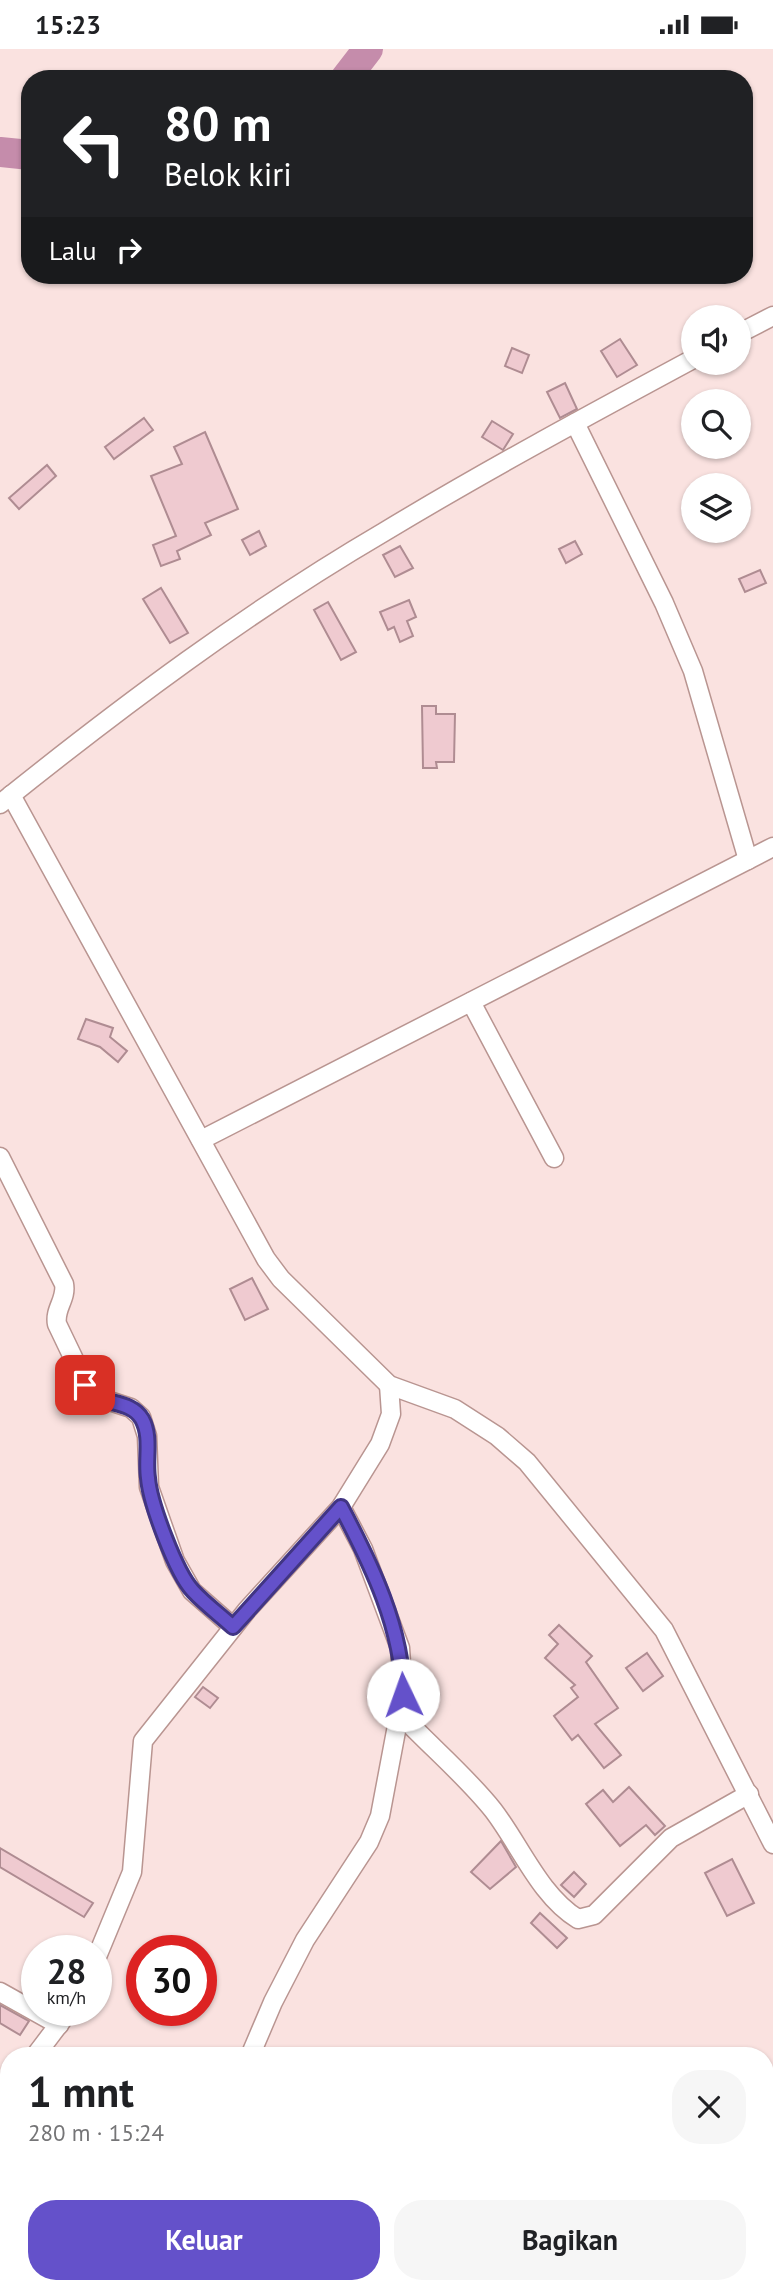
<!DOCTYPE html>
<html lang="id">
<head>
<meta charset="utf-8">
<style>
  :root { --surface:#fff; --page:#f6f6f6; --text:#202124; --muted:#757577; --accent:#6451ca }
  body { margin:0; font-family:"PT Sans",sans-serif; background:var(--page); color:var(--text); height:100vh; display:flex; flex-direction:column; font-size:26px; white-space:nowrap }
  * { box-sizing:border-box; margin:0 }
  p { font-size:23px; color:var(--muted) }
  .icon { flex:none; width:38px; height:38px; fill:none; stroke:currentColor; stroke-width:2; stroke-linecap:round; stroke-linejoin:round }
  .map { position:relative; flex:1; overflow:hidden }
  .side { position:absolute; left:0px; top:1998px; width:774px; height:247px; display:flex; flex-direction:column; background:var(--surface); border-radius:28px 28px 0 0; box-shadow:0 2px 5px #0004 }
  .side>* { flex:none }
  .guide { position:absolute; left:21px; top:21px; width:732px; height:214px; border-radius:28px; box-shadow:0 2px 5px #0004; background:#202124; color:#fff; overflow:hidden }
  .controls { position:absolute; left:681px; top:256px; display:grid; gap:14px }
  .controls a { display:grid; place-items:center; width:70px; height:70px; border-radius:50%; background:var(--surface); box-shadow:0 2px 5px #0004; font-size:35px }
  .speed { position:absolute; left:21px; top:1886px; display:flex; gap:14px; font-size:35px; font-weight:700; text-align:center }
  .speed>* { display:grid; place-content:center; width:91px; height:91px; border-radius:50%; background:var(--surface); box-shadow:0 2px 5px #0004; line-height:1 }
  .speed small { font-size:18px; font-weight:400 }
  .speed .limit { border:10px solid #d22; background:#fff; color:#111 }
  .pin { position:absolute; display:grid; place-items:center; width:60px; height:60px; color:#fff; margin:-30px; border-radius:14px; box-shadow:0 4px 10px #0006 }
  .me { position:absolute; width:77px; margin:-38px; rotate:357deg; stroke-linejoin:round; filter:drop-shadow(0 0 5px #0008) }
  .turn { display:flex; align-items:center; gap:24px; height:147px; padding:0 28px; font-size:32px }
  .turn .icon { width:91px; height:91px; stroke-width:2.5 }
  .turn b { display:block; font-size:49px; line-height:60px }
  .then { display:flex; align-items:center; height:66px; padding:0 28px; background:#0003; gap:14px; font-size:26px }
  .round { display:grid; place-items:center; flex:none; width:74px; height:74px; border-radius:28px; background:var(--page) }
  .summary { display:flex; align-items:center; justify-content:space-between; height:119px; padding:0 28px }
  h1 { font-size:42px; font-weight:700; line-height:52px }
  .primary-button { display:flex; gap:14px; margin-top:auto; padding:14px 28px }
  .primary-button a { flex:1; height:80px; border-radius:28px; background:var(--accent); color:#fff; font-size:28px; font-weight:700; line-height:80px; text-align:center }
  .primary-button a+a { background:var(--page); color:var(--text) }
  .status { display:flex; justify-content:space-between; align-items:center; height:49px; padding:0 35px; background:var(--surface); direction:ltr }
  .status svg { height:19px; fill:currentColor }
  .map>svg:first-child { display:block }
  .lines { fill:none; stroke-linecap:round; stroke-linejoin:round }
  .river { stroke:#c58cab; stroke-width:30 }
  .building { fill:#efcad0; stroke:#af8c92; stroke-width:2 }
  .minor-casing { stroke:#b99591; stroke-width:21 }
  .minor { stroke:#fff; stroke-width:18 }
  .route-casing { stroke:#413583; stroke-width:18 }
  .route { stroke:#6451ca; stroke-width:12 }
</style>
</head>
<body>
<div class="status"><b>15:23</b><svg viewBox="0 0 49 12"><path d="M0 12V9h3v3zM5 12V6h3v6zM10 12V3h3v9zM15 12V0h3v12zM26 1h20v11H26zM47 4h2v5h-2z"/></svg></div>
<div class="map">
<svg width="773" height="2245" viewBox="0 0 773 2245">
  <rect width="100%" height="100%" fill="#fae2e0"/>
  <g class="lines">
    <!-- river -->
    <g class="river">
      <path d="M345 30 368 0"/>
      <path d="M0 103 30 106"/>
    </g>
  </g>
  <!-- building -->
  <g class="building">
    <path d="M620 290 637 316 617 328 601 302Z"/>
    <path d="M512 299 529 306 522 324 505 317Z"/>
    <path d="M565 334 577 360 560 369 547 343Z"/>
    <path d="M144 369 153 381 114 410 105 398Z"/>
    <path d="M492 372 513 385 503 401 482 388Z"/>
    <path d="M205 383 238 460 205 474 211 486 177 502 180 510 161 517 153 496 176 487 151 427 182 415 174 398Z"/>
    <path d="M47 416 56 427 19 460 9 449Z"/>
    <path d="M259 482 266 497 250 506 242 491Z"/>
    <path d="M575 492 582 505 566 514 559 500Z"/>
    <path d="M400 497 413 519 395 528 383 506Z"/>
    <path d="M760 521 766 534 745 543 739 530Z"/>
    <path d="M161 539 188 584 170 594 143 550Z"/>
    <path d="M409 551 416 568 407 572 413 587 400 593 394 578 388 581 380 563Z"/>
    <path d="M328 553 356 603 341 611 314 561Z"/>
    <path d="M422 657H436V665H455L454 713H436L437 719H423Z"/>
    <path d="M86 970 113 979 110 988 127 1002 118 1013 100 998 78 990Z"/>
    <path d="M252 1229 268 1260 245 1271 230 1240Z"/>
    <path d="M559 1576 592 1607 586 1613 618 1659 595 1675 621 1706 604 1719 578 1686 572 1691 554 1667 578 1648 571 1639 575 1636 545 1609 558 1595 549 1586Z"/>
    <path d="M647 1604 663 1627 643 1642 626 1619Z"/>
    <path d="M203 1638 218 1649 210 1659 195 1648Z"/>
    <path d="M629 1738 665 1777 655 1786 646 1776 620 1797 586 1755 603 1741 613 1753Z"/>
    <path d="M501 1792 516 1818 490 1840 471 1823Z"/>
    <path d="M0 1799 93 1854 84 1868 0 1818Z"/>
    <path d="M732 1810 754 1854 727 1867 705 1824Z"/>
    <path d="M574 1823 586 1835 574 1848 561 1836Z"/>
    <path d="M540 1864 567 1889 557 1899 531 1874Z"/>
    <path d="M0 1956 29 1972 20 1986 0 1974Z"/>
  </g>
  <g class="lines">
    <defs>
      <g id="minor">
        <path d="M738 285 773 267"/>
        <path d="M575 374 664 554 693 622 748 811"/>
        <path d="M11 746 266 1210 281 1230 389 1336 455 1360 497 1387 527 1413 664 1581 773 1795"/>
        <path d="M0 755C122 657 249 562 384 483 485 422 589 366 693 310"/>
        <path d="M471 953 554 1109"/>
        <path d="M201 1091 773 798"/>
        <path d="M0 1108 64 1235C67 1250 54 1260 57 1275L91 1346 131 1359 141 1368 147 1387 149 1438 175 1512 192 1542 233 1578"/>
        <path d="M400 1665C430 1697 466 1727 493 1761 520 1796 540 1847 578 1870L594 1866 671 1789 749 1745"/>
        <path d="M96 1910 132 1823 143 1692 247 1561 341 1458 380 1395 391 1365 389 1336"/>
        <path d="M0 1943 59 1976"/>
        <path d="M35 2007 69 1962"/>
        <path d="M250 2007 273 1953 305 1891 369 1793 380 1767 403 1645 400 1599 363 1500 341 1458"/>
        <path d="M0 2056 9 2043"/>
        <path d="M158 2245 161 2236"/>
      </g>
    </defs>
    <!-- minor casing -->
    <use href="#minor" class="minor-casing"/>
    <!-- minor -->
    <use href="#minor" class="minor"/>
  </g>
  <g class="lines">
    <defs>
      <path id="route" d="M85 1336C97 1359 129 1348 142 1370 152 1388 145 1410 148 1429 150 1454 176 1524 193 1542 205 1555 220 1566 233 1578L341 1458C371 1515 403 1580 403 1646"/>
    </defs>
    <!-- route casing -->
    <use href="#route" class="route-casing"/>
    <!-- route -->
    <use href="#route" class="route"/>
  </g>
</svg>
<div class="controls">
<a><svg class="icon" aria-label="sound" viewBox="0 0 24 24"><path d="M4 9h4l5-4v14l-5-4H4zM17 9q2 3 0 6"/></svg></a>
<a><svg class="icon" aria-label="search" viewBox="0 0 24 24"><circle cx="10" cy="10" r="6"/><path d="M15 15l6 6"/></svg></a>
<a><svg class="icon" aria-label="layers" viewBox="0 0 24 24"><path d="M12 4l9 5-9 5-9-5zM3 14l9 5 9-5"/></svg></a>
</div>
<div class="speed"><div>28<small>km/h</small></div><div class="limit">30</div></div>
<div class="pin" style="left:85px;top:1336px;background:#d93025"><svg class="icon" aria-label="arrive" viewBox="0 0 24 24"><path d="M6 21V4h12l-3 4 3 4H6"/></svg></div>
<svg class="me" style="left:403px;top:1646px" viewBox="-20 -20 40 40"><circle r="19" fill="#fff"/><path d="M0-13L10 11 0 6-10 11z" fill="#6451ca"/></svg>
<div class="guide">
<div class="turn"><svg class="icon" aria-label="left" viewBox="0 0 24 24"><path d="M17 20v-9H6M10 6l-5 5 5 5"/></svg><div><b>80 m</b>Belok kiri</div></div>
<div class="then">Lalu<svg class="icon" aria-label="right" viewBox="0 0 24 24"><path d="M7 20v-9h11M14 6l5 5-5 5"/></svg></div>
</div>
<section class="side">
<div class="summary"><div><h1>1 mnt</h1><p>280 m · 15:24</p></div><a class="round"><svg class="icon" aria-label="close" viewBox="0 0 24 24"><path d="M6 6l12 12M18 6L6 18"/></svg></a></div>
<div class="primary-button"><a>Keluar</a><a>Bagikan</a></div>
</section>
</div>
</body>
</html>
